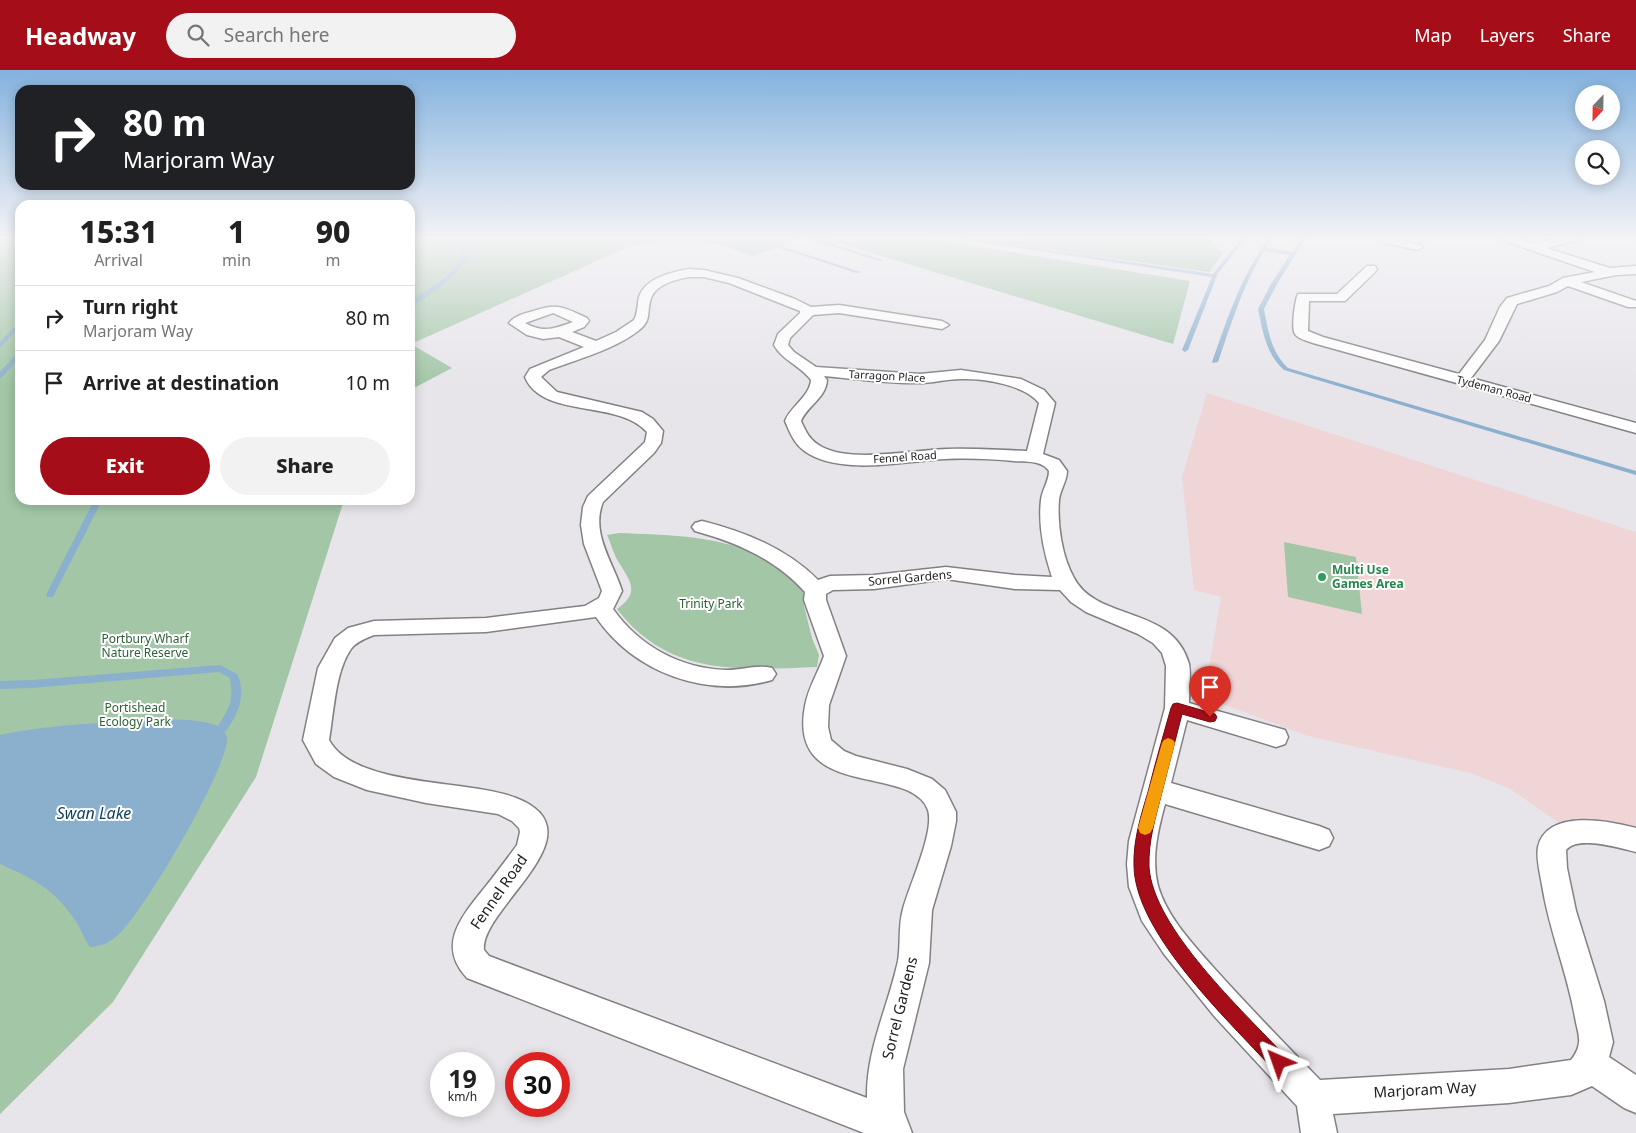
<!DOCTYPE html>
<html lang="en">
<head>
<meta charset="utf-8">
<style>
  :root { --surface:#fff; --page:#f2f2f2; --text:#222; --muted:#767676; --line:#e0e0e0; --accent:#a50e18 }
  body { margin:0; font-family:"Noto Sans",sans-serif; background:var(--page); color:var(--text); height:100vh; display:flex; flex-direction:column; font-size:19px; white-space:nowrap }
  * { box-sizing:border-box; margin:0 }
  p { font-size:16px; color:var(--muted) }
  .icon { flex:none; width:28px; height:28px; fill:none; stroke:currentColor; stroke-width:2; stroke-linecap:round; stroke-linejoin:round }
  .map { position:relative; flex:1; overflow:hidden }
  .details { position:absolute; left:15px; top:130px; width:400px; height:305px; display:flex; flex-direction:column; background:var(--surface); border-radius:15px; box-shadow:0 2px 12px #0003 }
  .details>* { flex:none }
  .banner { position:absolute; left:15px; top:15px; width:400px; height:105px; border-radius:15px; box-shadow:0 2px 12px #0003; background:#202124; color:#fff; overflow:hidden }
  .needle { width:32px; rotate:202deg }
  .controls { position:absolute; left:1575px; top:15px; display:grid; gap:10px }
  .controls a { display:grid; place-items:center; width:45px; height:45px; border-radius:50%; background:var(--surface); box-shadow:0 2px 12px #0003; font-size:25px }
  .speed { position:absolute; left:430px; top:982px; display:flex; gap:10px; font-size:25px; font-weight:700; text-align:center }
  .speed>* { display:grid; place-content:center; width:65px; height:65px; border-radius:50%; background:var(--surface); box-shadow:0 2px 12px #0003; line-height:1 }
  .speed small { font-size:12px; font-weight:400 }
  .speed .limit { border:8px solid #d22; background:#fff; color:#111 }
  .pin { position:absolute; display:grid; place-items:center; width:42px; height:42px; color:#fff; margin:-51px -21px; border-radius:50% 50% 50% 0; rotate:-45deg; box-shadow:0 0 5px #0007 }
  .pin .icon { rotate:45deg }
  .me { position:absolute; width:55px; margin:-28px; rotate:317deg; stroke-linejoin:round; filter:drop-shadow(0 0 4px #0008) }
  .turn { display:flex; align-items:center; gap:18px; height:105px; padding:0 25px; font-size:22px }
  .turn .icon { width:65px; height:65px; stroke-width:2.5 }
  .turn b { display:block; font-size:35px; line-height:42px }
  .eta { display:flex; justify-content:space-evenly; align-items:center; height:85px; text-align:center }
  .eta b { font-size:30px; font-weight:800; line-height:35px }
  .primary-button { display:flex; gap:10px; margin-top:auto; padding:10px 25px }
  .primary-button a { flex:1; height:58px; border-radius:30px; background:var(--accent); color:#fff; font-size:20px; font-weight:800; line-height:58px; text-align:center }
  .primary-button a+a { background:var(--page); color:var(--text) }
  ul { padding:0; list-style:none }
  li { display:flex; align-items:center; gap:15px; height:65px; padding:0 25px; border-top:1px solid var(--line) }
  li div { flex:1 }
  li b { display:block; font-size:19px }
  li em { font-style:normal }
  header { display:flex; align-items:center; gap:30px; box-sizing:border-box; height:70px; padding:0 25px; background:var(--accent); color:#fff }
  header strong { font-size:24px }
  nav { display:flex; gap:28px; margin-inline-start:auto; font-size:18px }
  .search { width:350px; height:45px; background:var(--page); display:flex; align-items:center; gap:12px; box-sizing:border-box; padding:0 18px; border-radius:28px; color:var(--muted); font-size:19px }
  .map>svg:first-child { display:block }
  .education { fill:#f0d5d7 }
  .green { fill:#a2c6a6 }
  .water { fill:#8bb0ce }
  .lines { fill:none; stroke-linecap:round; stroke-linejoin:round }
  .stream { fill:#8bb0ce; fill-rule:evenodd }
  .minor-casing { stroke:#828084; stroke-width:3 }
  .minor { fill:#fff; fill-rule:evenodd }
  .route { fill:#a50e18; stroke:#6b0910 }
  .slow { fill:#f59e0b }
  .leisure-dot { fill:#2e9e5b; stroke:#fff; stroke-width:2 }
  .labels { text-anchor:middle; stroke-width:4; stroke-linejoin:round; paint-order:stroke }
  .far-street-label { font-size:11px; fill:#212123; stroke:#fff }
  .leisure-label { font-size:12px; font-weight:bold; fill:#27864d; stroke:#fff; text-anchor:start }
  .street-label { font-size:12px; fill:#212123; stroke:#fff }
  .park-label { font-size:12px; fill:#2b5f34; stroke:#fff }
  .near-street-label { font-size:15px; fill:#212123; stroke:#fff }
  .near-water-label { font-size:16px; font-style:italic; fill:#103e5c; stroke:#fff }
</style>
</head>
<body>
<header>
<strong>Headway</strong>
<div class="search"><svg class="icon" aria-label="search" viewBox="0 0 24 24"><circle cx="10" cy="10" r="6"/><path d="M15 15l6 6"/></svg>Search here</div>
<nav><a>Map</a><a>Layers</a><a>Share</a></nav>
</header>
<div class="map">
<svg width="1636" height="1063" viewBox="0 0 1636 1063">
  <rect width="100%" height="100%" fill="#e7e5ea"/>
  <!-- education -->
  <path class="education" d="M1207 323 1636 462V760L1615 755 1558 752 1510 719 1474 704 1308 666 1204 627 1221 527 1194 520 1182 407Z"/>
  <!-- green -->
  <g class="green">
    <path d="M0 168H20V430H344L256 707 113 932 0 1044Z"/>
    <path d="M410 168H800L754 186 719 174 691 171H659L628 177 411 274 452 298 410 320Z"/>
    <path d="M822 168H923L1190 211 1173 274Z"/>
    <path d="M965 168H1209L1223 183 1209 202Z"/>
    <path d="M619 463C669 465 734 465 776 496 786 502 794 510 803 518L804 536 812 568 819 585 817 597C740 600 669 607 617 539 641 522 630 511 618 491 613 483 611 473 607 465Z"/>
    <path d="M1284 472 1356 487 1362 544 1288 527Z"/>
  </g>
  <!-- water -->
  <path class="water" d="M155 650C178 650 201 648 222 658 224 661 226 665 227 668 229 697 142 845 118 865 109 873 102 876 90 877 84 869 81 858 75 850 53 818 34 809 0 794V665C51 654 103 653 155 650Z"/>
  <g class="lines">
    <!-- stream -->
    <g class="stream">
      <path d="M458 168H462L465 175 467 188C454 208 432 226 410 236V232L446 207 463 188 461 175Z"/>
      <path d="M749 168H756L861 202 856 203Z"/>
      <path d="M807 168H814L883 190 879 191Z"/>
      <path d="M953 168H964L1213 204 1240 170 1236 168H1242L1245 170 1218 203 1188 280 1185 282 1182 280 1212 207Z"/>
      <path d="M1269 168H1273L1266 178 1292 182 1302 168H1306L1277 214 1264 239C1268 261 1271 282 1288 298L1636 401V405L1284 300C1266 284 1263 262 1258 239L1271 214 1290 185 1264 181C1243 215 1231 254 1218 292L1213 293 1212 292C1227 249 1242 204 1269 168Z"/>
      <path d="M20 251V256L2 276 0 277V272Z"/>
      <path d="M20 281V287L2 307 0 308V302L18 282Z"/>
      <path d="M94 430H102L54 525 53 527H47L46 525Z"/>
      <path d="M220 595 237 604C247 625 238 644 226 661L222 662 218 661 217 658C229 637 234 634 230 608L219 602 32 618 0 619V611L32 610Z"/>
    </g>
    <defs>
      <g id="minor">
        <path d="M1391 168 1421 175 1423 177 1417 180 1385 173 1383 171 1385 169Z"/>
        <path d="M1499 168H1516L1534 174 1559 168H1580L1578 170 1546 178 1610 198 1636 196V204L1616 205 1581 212 1636 231V237H1628L1568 216 1557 222 1517 234 1499 271 1471 308 1636 353V363L1313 273C1308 271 1298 269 1295 264 1291 259 1295 230 1298 224H1337L1367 196H1375L1377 199 1375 202 1345 231H1309L1308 261 1323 267 1459 304 1485 270 1500 237 1507 228 1549 216 1563 208 1595 202 1501 170Z"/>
        <path d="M689 199 704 200 738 208 795 229 811 237 839 235 942 251 949 255 942 259 839 243 813 245 790 268 788 275 794 282 816 297 920 304 961 300 1021 309 1044 320 1055 333 1043 384 1059 390 1067 401C1067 411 1060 420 1059 430 1057 454 1062 487 1074 508 1097 552 1173 535 1189 594 1191 603 1189 622 1189 633L1285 660 1288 667 1285 674 1276 677 1187 650 1171 713 1319 756 1329 760 1333 768 1329 776 1319 780 1165 734C1158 760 1151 788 1158 816 1167 847 1192 873 1213 897 1248 936 1284 973 1320 1010L1509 999 1571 990C1575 985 1578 980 1579 973 1580 965 1576 955 1575 947 1567 902 1549 860 1542 815 1540 803 1536 788 1538 777 1547 738 1610 751 1636 758V782C1620 778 1578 765 1566 780L1567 798 1576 841 1604 931 1613 972 1609 987 1636 1005V1043L1624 1038 1592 1016 1571 1025 1509 1033 1333 1044 1337 1063H1301L1297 1036 1215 947 1164 884 1142 851 1129 817 1127 794 1129 771 1165 638 1166 596 1162 583 1153 573 1138 564 1086 542 1071 532 1060 520 1015 519 946 509 874 519 833 520 826 524V530L846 586 829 635 828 657 831 670 844 681 856 686 907 699 932 709 945 720 956 742V751L951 776 932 840 929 893 903 999 904 1042 912 1063H864L467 908C435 874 464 844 486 816 497 802 507 789 517 775L520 762 519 758 512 751 498 744 426 733 367 720 334 707 316 694 303 670 318 598 335 568 348 558 374 551 486 548 585 536 599 528 602 521 584 474 581 455 583 437 588 426 642 375 645 372 647 362C618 329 542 349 525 307L530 299 584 277 559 267 543 269 527 265 509 253C515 246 522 244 530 242 558 233 561 236 587 248L589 251 584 257 572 262 596 271 616 262 634 250C638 243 637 235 639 227 645 208 672 202 689 199ZM689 207H704L729 213 800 241V243L778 264 774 275C783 291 801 296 811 310 810 326 791 336 785 351 791 365 795 376 809 384 846 405 905 391 945 389 968 388 991 389 1014 391 1026 392 1042 390 1049 401 1049 411 1042 420 1041 430 1038 456 1044 483 1052 507L1015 505 946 497 874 505 830 506 818 510C786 478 745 462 702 451L695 453 692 457 695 461C738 473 775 489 805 522L804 530 824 586C818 603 808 618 805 636 787 732 912 693 928 740 935 761 909 816 903 839 898 856 901 874 898 891 888 937 866 980 867 1028L489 886 484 880C479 839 604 762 516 728 468 709 355 718 329 670 334 642 335 602 351 579 356 572 366 568 374 565L486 562 596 547C634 603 707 629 772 610L776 604 772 598C757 594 743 600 727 600 681 599 639 576 613 539L622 521C614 494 590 463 603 432L654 383 661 373 663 361 653 349 642 342 557 322 541 307 549 300C578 289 613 280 638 261 654 249 645 240 652 226 658 214 677 209 689 207ZM553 243 573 252C554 259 543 263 525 253ZM824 306C855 309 888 314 919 313 933 313 947 309 961 309 984 308 1025 315 1039 333L1027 381C1000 380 973 378 947 379 912 380 853 393 822 377 810 371 806 362 801 351 807 336 826 328 827 310Z"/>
      </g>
    </defs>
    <!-- minor casing -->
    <use href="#minor" class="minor-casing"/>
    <!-- minor -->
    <use href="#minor" class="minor"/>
  </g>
  <!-- sky -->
  <linearGradient id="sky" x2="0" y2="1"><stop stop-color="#83b2de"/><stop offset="0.53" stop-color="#f4f3f6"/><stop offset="1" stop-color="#f4f3f6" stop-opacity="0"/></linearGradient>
  <rect width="1636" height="317" fill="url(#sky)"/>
  <!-- route -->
  <path class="route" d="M1177 633 1215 644 1217 647 1215 651 1210 652 1182 644C1175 670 1169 696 1162 722 1156 746 1148 771 1149 797 1153 858 1243 941 1285 986L1288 992 1285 998 1279 1001 1272 998C1228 950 1135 863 1134 796 1133 771 1141 745 1148 722 1155 694 1163 666 1171 638L1173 634Z"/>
  <!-- slow -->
  <path class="slow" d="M1168 668 1173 670 1175 673 1153 758 1150 763 1145 765 1140 763 1138 758 1162 673 1164 670Z"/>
  <!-- markers -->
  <circle class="leisure-dot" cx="1322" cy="507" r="5"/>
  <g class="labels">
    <!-- far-street labels -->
    <g class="far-street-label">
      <text transform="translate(887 306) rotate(3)" y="4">Tarragon Place</text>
      <text transform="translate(1494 319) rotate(15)" y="4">Tydeman Road</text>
      <text transform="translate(905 387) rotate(-4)" y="4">Fennel Road</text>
    </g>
    <!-- leisure labels -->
    <g class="leisure-label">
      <text x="1332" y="504">Multi Use<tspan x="1332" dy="14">Games Area</tspan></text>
    </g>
    <!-- street labels -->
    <g class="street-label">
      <text transform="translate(910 508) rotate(-5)" y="4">Sorrel Gardens</text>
    </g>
    <!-- park labels -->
    <g class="park-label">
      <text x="711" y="538">Trinity Park</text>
      <text x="145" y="573">Portbury Wharf<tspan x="145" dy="14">Nature Reserve</tspan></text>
      <text x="135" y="642">Portishead<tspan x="135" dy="14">Ecology Park</tspan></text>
    </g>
    <!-- near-street labels -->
    <g class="near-street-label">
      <text transform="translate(499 822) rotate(-55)" y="5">Fennel Road</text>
      <text transform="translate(900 938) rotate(-76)" y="5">Sorrel Gardens</text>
      <text transform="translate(1425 1020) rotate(-3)" y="5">Marjoram Way</text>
    </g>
    <!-- near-water labels -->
    <g class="near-water-label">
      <text x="94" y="749">Swan Lake</text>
    </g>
  </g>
</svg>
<div class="controls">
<a><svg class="needle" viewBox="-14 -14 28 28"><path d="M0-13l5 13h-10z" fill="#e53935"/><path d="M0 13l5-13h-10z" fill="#767676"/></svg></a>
<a><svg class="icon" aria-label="search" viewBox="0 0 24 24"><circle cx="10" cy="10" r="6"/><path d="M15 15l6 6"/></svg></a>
</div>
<div class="speed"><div>19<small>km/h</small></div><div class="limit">30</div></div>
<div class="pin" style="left:1210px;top:647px;background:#d93025"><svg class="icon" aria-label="arrive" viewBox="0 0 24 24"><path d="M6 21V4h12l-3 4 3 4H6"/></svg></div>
<svg class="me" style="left:1279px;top:992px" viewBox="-20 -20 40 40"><path d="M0-17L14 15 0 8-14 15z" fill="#a50e18" stroke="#fff" stroke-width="4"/></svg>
<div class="banner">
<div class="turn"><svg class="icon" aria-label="right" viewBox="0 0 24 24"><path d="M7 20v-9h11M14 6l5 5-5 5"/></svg><div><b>80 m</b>Marjoram Way</div></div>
</div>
<section class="details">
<div class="eta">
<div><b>15:31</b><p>Arrival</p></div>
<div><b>1</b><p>min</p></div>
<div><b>90</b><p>m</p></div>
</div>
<ul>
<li><svg class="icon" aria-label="right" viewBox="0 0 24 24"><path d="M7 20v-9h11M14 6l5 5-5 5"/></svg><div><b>Turn right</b><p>Marjoram Way</p></div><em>80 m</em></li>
<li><svg class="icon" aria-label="arrive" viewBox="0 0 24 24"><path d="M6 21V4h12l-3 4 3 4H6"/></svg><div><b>Arrive at destination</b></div><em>10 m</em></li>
</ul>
<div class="primary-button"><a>Exit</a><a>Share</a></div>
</section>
</div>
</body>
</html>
